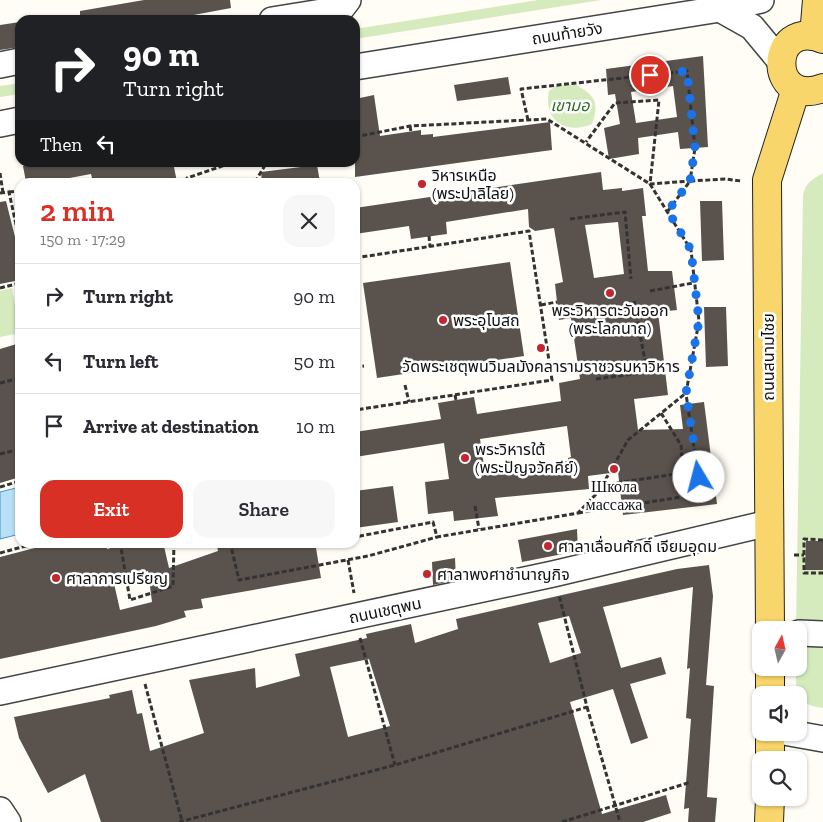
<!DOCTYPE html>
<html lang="en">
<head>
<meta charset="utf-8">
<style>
  :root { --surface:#fff; --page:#f7f7f7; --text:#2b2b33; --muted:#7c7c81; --line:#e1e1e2; --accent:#d93025 }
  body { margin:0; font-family:"Zilla Slab","Noto Sans Thai",serif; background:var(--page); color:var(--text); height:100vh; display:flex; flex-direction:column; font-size:19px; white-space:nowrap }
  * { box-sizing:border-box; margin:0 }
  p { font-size:16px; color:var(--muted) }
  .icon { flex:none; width:28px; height:28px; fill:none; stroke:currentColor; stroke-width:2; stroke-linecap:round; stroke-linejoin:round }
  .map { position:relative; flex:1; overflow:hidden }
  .sheet { position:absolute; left:15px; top:178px; width:345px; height:370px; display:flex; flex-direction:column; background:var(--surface); border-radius:15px; box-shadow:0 1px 4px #0004 }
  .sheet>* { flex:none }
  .guide { position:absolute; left:15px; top:15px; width:345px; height:152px; border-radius:15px; box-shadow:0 1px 4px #0004; background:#202124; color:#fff; overflow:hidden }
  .needle { width:32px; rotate:8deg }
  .buttons { position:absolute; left:752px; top:621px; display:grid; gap:10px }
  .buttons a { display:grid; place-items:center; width:55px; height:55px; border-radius:10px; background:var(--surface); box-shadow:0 1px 4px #0004; font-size:25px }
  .pin { position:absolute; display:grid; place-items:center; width:42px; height:42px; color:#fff; margin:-21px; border:2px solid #fff; border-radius:50%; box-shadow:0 1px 5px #0007 }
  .me { position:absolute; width:55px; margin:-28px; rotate:352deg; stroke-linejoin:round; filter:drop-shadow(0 0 4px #0008) }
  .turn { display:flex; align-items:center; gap:18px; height:105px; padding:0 25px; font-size:22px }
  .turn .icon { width:65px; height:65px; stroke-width:2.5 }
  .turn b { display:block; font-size:35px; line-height:42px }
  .then { display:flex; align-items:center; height:48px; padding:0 25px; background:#0003; gap:10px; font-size:19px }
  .round { display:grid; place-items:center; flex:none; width:52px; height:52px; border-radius:15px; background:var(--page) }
  .head { display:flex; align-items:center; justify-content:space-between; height:85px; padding:0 25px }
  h1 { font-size:30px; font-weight:600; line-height:38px; color:var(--accent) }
  .cta { display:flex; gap:10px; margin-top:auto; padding:10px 25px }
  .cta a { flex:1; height:58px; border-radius:15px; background:var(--accent); color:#fff; font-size:20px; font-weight:600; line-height:58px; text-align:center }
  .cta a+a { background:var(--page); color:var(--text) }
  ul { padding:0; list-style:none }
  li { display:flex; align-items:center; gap:15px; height:65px; padding:0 25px; border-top:1px solid var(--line) }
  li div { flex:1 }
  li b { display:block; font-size:19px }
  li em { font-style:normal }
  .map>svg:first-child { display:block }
  .green { fill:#d5ebbd }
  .water { fill:#b9e0f7; stroke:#3f96cf }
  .building { fill:#5a524d; fill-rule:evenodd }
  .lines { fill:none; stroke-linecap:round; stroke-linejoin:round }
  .minor-casing { stroke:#444; stroke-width:28 }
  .major-casing { stroke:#222; stroke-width:30 }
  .path { stroke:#333; stroke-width:3; stroke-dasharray:5 2.5; stroke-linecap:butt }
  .minor { stroke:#fff; stroke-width:25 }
  .major { stroke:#f9d66b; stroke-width:28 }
  .route { stroke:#1a73e8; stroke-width:9; stroke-dasharray:0 16.2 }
  .poi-dot { fill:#c4262e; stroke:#fff; stroke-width:2 }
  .labels { text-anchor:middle; stroke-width:5; stroke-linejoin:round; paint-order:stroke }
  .street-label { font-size:16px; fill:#111; stroke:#fff }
  .park-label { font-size:16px; font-style:italic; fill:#2f6b1f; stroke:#fff }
  .poi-label { font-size:16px; fill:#111; stroke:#fff; text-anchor:start }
</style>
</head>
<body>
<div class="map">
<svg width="823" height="822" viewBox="0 0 823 822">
  <rect width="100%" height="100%" fill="#fffdf5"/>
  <!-- green -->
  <g class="green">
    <path d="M538 0H601L355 39V29Z"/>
    <path d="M20 83V94L0 97V86Z"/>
    <path d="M574 84C594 94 600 102 592 124 566 135 543 121 549 91L556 86Z"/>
    <path d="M823 173V708C795 704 796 692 796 668H799V630H796L803 196C804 184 813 179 823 173Z"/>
    <path d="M12 288 20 333 0 337V291Z"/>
  </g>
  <!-- water -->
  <path class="water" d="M20 487V534L0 539V492Z"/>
  <!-- building -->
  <g class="building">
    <path d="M144 0H230L231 8 167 20H80V11Z"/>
    <path d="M20 22V47L0 50V25Z"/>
    <path d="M703 56 708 147 680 149 678 132 638 138 639 154 609 159 604 128 620 124 615 94 608 95 606 69ZM673 86 677 117 636 123 631 92Z"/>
    <path d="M508 77 511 94 457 101 454 85Z"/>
    <path d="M374 95 380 136 421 130V135L433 134V137L550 122 552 150 355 177V99Z"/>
    <path d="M42 162H108V165L122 162H173L177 182H93L91 174 48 182H26L23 166Z"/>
    <path d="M317 165 320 182H262L261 172Z"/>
    <path d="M601 172 603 190 622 188V191L643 188 646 216H642L648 271H672L677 310 658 312 668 395 634 399 638 430 683 429 680 405 704 402 717 504 623 515 618 472 588 476 589 489 495 498 498 516 454 521 453 511 428 514 425 482 449 479 444 443 355 457V432L441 419 438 403 474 397 477 414 561 401 559 383 580 379 571 318 559 320 555 284 563 282 554 228 535 231 529 227 528 209 446 222 447 234 411 239 409 226 355 234V208ZM618 222 624 274 594 278 585 225ZM567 426 571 457 568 458V461L485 472 480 439Z"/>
    <path d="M6 201 20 257V280L0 284V202Z"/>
    <path d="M700 201H722L724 260 702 261Z"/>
    <path d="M510 262 524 356 377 378 363 283Z"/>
    <path d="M704 307H726L728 366 706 367Z"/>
    <path d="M20 343V477L0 483V349Z"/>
    <path d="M393 486 398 522 355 528V491Z"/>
    <path d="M577 529 578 551 522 562 518 540Z"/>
    <path d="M806 541H823V570H805Z"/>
    <path d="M58 542H106L107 549 135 542H163L169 568 218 551 216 542H315L321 578 201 599 203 608 184 611 186 617 156 626 0 659V557ZM148 571 152 602 120 610 113 579Z"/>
    <path d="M455 558 456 580 433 585 432 562Z"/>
    <path d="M709 565 713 596 706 685 714 686 707 797 717 798 715 822H688L689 808 684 809 691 719 686 718 690 668 687 669 693 587 603 607 621 668 661 657 666 674 630 684 648 738 631 744 613 689 570 702 602 814 666 795 671 813 643 822H101L85 774 48 793 19 738 14 717 110 698 109 695 132 690 137 714 142 713 150 751 204 733 189 680 255 668 256 688 300 676 295 654 367 638 366 634 411 624 415 643 458 629 456 619 677 569ZM569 616 581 653 550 663 538 623ZM369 659 390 726 348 737 330 667Z"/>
  </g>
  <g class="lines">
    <defs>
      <g id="minor">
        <path d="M720 9 752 27 781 62"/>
        <path d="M272 20 341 9 348 0"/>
        <path d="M0 65 20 61"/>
        <path d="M355 67 720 9 761 0"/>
        <path d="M0 124 20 120"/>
        <path d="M799 633 823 634"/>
        <path d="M0 692 553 574 769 523"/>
        <path d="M784 732 823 739"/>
        <path d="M0 810 8 822"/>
      </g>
      <g id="major">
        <path d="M814 36 817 0"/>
        <path d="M823 39C768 17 767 109 823 88"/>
        <path d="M770 630 767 180 796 89"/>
        <path d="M770 668V695"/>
        <path d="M770 760V732"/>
        <path d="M769 822 770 798"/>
      </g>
    </defs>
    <!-- minor casing -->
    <use href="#minor" class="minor-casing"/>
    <!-- major casing -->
    <use href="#major" class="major-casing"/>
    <!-- path -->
    <g class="path">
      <path d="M528 120 521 89 687 71 695 148 690 181 650 184 659 100 615 103 586 142"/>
      <path d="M410 126 411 132"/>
      <path d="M355 137 410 126 547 119 650 184 691 250 699 321 686 393 628 440 599 491 578 513 437 537 433 522 355 537"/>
      <path d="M0 173 3 193"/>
      <path d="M188 182 187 178 234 162"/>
      <path d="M255 182 267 162"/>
      <path d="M9 192 20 191"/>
      <path d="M0 193 9 192 20 243"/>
      <path d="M668 211 690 181 726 179 741 181"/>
      <path d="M570 219 625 212 631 279"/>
      <path d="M429 236 430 247"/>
      <path d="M355 258 529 231 552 380 355 410"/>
      <path d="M0 288 20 283"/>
      <path d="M650 291 693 283"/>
      <path d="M541 305 557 302"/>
      <path d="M355 367 364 366"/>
      <path d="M596 379 647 372 634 301"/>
      <path d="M0 383 20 378"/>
      <path d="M405 385 409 402"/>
      <path d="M455 395 456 400"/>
      <path d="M0 454 20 449"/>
      <path d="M602 485 683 473 681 445 661 413"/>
      <path d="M0 487 20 481"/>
      <path d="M475 506 479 529"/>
      <path d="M578 513 701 494 686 394"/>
      <path d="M823 540 804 539V573H823"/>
      <path d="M120 542 130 600 173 586 174 542"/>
      <path d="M230 542 239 580 368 556 437 537"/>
      <path d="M312 542 314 545 327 542"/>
      <path d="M0 553 40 542"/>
      <path d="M794 555H804"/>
      <path d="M348 560 354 593"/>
      <path d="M360 638 395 765"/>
      <path d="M145 684 182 821"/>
      <path d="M587 707 620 822"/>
      <path d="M179 822 395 765 587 707 559 595"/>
      <path d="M562 822 691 782"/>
    </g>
    <!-- minor -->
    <use href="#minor" class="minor"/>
    <!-- major -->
    <use href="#major" class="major"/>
  </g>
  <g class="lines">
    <!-- route -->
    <path class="route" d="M650 75 687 71 695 148 690 181 668 211 691 250 699 321 686 393 699 477"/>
  </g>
  <!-- markers -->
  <g class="poi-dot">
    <circle cx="422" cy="184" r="5"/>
    <circle cx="610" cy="293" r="5"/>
    <circle cx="443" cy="320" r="5"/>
    <circle cx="541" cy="348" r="5"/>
    <circle cx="465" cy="458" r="5"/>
    <circle cx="614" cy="469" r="5"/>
    <circle cx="548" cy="546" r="5"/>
    <circle cx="427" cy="574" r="5"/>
    <circle cx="56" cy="578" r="5"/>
  </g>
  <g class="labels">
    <!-- street labels -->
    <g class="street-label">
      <text transform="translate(567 33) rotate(-9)" y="6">ถนนท้ายวัง</text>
      <text transform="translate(768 357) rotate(-90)" y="6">ถนนสนามไชย</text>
      <text transform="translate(385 610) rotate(-12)" y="6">ถนนเชตุพน</text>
    </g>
    <!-- park labels -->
    <g class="park-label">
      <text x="570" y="111">เขามอ</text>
    </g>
    <!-- poi labels -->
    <g class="poi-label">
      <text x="432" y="181">วิหารเหนือ<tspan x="432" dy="18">(พระปาลิไลย)</tspan></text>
      <text x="610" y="316" text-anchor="middle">พระวิหารตะวันออก<tspan x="610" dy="18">(พระโลกนาถ)</tspan></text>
      <text x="453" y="326">พระอุโบสถ</text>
      <text x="541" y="372" text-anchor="middle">วัดพระเชตุพนวิมลมังคลารามราชวรมหาวิหาร</text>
      <text x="475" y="455">พระวิหารใต้<tspan x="475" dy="18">(พระปัญจวัคคีย์)</tspan></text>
      <text x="614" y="492" text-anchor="middle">Школа<tspan x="614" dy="18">массажа</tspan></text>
      <text x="558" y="552">ศาลาเลื่อนศักดิ์ เจียมอุดม</text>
      <text x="437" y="580">ศาลาพงศาชำนาญกิจ</text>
      <text x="66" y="584">ศาลาการเปรียญ</text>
    </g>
  </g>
</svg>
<div class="buttons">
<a><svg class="needle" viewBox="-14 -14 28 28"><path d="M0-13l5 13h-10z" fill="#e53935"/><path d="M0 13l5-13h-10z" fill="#7c7c81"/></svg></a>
<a><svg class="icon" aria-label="sound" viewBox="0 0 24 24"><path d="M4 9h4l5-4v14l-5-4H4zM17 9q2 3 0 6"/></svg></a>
<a><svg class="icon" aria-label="search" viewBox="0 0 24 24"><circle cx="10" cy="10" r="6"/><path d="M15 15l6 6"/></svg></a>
</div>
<div class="pin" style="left:650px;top:75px;background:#d93025"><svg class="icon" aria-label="arrive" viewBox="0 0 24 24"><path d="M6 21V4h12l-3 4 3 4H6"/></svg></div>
<svg class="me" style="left:699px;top:477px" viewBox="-20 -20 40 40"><circle r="19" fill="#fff"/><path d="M0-13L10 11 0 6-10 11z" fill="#1a73e8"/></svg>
<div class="guide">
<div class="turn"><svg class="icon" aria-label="right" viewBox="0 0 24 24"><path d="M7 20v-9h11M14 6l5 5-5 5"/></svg><div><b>90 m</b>Turn right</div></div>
<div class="then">Then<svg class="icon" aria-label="left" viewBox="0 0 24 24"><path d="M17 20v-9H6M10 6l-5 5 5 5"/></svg></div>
</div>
<section class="sheet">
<div class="head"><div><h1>2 min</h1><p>150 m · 17:29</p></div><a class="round"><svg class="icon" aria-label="close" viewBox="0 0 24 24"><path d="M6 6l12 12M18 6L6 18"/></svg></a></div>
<ul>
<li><svg class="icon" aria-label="right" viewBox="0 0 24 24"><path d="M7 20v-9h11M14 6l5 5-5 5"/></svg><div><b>Turn right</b></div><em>90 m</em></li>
<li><svg class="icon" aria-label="left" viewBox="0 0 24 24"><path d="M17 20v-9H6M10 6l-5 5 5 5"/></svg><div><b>Turn left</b></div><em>50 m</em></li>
<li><svg class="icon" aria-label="arrive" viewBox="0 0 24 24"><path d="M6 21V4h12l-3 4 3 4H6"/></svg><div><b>Arrive at destination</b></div><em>10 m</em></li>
</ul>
<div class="cta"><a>Exit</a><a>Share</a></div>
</section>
</div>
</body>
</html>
